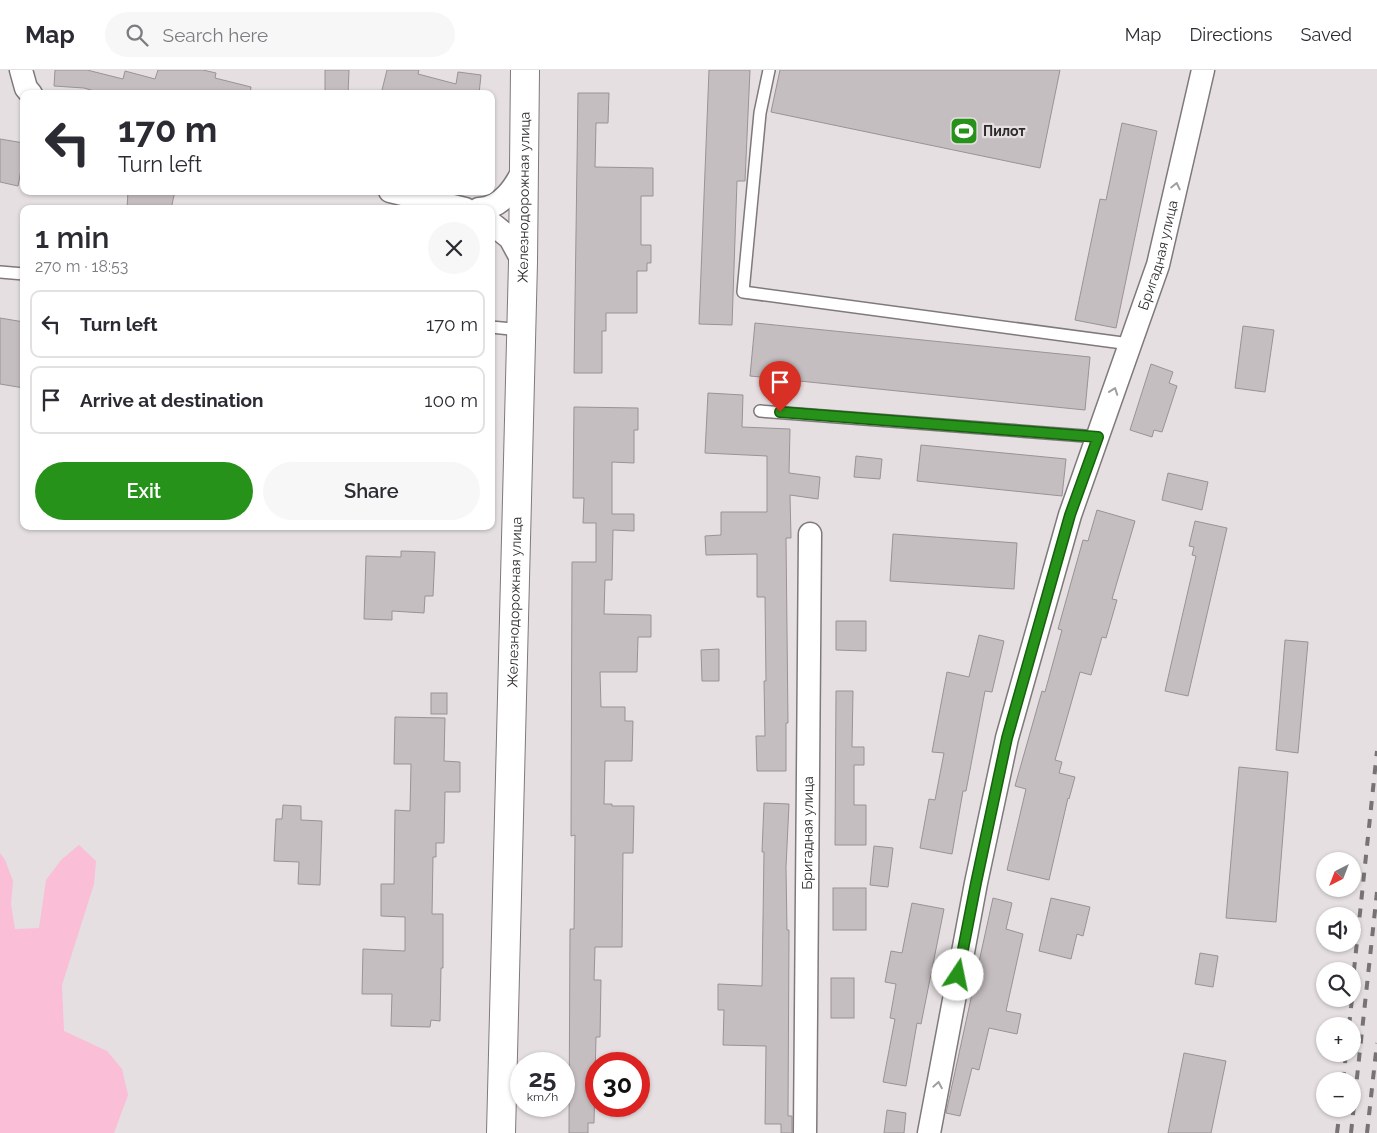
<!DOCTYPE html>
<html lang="en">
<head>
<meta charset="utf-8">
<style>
  :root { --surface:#fff; --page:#f7f7f7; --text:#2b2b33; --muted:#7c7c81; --line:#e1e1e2; --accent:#269219 }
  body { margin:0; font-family:Raleway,sans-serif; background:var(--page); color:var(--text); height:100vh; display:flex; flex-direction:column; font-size:19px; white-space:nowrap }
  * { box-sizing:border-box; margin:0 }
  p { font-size:16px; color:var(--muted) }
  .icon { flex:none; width:28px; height:28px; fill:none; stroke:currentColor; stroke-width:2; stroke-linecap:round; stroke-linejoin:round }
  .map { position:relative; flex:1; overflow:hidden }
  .side { position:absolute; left:20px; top:135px; width:475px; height:325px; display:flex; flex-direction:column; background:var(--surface); border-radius:10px; box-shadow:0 1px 4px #0004 }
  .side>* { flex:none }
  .guide { position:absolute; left:20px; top:20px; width:475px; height:105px; border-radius:10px; box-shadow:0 1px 4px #0004; background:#fff; color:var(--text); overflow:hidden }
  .needle { width:32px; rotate:222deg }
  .controls { position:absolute; left:1316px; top:782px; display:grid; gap:10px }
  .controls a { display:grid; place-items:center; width:45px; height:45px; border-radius:50%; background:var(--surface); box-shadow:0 1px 4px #0004; font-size:25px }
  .speed { position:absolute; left:510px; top:982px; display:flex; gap:10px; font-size:25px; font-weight:700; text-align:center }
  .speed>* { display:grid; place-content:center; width:65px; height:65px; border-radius:50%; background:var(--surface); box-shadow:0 1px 4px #0004; line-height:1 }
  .speed small { font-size:12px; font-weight:400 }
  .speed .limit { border:8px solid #d22; background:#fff; color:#111 }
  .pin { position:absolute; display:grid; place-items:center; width:42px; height:42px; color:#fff; margin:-51px -21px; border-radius:50% 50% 50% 0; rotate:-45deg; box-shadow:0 0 5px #0007 }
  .pin .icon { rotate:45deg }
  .me { position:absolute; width:55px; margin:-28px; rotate:11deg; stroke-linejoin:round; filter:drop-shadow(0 0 4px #0008) }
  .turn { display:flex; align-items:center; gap:18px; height:105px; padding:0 15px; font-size:22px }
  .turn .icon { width:65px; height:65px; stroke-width:2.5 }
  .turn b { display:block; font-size:35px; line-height:42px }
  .round { display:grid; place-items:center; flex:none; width:52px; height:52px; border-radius:26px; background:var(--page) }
  .headline { display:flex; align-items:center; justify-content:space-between; height:85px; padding:0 15px }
  h1 { font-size:30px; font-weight:600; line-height:38px }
  .action { display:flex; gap:10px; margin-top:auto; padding:10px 15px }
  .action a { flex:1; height:58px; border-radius:30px; background:var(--accent); color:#fff; font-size:20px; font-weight:600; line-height:58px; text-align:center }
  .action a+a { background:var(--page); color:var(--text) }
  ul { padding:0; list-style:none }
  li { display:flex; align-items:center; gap:15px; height:68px; margin:0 10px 8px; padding:0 5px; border:2px solid var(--line); border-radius:10px }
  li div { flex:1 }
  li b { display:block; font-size:19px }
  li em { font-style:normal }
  header { display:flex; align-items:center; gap:30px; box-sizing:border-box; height:70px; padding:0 25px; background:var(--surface); border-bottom:1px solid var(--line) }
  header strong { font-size:24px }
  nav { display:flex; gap:28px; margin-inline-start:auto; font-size:18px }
  .search { width:350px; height:45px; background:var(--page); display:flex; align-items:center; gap:12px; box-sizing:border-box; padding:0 18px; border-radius:28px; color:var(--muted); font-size:19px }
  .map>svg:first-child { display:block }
  .green { fill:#fabed7 }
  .building { fill:#c5bec1; stroke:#999395 }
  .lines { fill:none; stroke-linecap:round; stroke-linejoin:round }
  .lane-casing { stroke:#7f797c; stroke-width:14 }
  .street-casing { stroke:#7f797c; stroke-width:25 }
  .secondary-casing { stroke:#7f797c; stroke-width:30 }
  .lane { stroke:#fff; stroke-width:11 }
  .street { stroke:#fff; stroke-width:22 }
  .secondary { stroke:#fff; stroke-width:28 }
  .rail { stroke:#777374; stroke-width:4; stroke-dasharray:9 9; stroke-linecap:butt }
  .oneway { stroke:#a09fa0 }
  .route-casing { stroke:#195f10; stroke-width:12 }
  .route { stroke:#269219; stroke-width:9 }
  .labels { text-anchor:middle; stroke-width:4.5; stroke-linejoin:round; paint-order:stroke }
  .poi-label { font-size:14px; font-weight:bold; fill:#2d2a2b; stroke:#e5dfe1; text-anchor:start }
  .street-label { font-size:14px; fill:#2d2a2b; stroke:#e5dfe1 }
</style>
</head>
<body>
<header>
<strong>Map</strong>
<div class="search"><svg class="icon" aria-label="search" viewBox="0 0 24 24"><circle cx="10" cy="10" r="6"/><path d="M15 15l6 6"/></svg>Search here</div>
<nav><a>Map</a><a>Directions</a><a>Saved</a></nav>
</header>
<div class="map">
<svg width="1377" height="1063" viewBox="0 0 1377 1063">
  <rect width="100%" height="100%" fill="#e5dfe1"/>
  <!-- green -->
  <path class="green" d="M79 775 96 791 94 814 62 915 64 961 107 981 122 999 128 1025 114 1063H0V783L5 790 13 811 11 834 15 859 39 858 46 810 61 790Z"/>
  <!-- building -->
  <g class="building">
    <path d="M55 0H87L123 9 125 1 155 9 158 0H203L216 3 215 8 251 17 250 24H104L84 18 54 16Z"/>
    <path d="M325 0H349L348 24H325Z"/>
    <path d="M387 0H419L418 4 456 14 458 2 481 5 479 24H381Z"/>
    <path d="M709 0H750L745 111H737L732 255 699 254Z"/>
    <path d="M780 0H1060L1040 98 771 42Z"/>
    <path d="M578 23H609L608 53H596L595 97 653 98V126H641V175H651V193H647V201H637V243H606V261H602V303H574Z"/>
    <path d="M1122 53 1157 61 1116 258 1075 250 1100 129 1106 130Z"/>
    <path d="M0 69 24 73V84L18 116 0 112Z"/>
    <path d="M128 121H175L171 139H127Z"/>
    <path d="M0 248 24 252V318L0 314Z"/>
    <path d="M755 253 1090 287 1085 340 750 306Z"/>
    <path d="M1243 256 1274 260 1265 322 1235 318Z"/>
    <path d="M1151 294 1173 302 1169 313 1177 316 1162 362 1154 360 1152 367 1130 360Z"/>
    <path d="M708 323 743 325 742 357 790 359 789 403 820 407 818 429 790 425 791 468H786L788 653H786V701H757L756 666H765L764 611H766L765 527H757V484L706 485 705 466 721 465V442H767V386L705 383Z"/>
    <path d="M574 337 638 338V360H634V393L612 392V444H634V461L613 460 612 510H605L604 544 651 545V567H638L637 602H600L601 637H625V651H633L632 691H605L604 734H612V736H634L633 783H623L622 877H595L594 910H601L600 967H596L594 1053H588V1063H569L570 859H574L575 765 571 766 572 492H596V453H583L584 428H573Z"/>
    <path d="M921 375 1066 389 1062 426 917 411Z"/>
    <path d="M856 386 882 389 880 409 854 407Z"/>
    <path d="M1168 403 1208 412 1202 440 1162 430Z"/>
    <path d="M1097 440 1135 451 1112 529 1117 530 1106 568 1102 567 1091 605 1080 602 1055 690 1062 692 1059 703 1075 707 1069 729 1068 728 1049 810 1007 800 1026 719 1015 716 1042 621 1045 622 1062 560 1058 559 1083 470 1088 471Z"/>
    <path d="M1195 451 1227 458 1188 626 1165 621 1196 486 1192 485 1194 477 1189 476Z"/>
    <path d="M893 464 1017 473 1014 519 890 511Z"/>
    <path d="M401 481 435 482 433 526H425L424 543 392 541V550L364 549 366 486 401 487Z"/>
    <path d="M836 551H866V581L836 580Z"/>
    <path d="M979 565 1004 571 992 622 985 621 966 721H963L952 784 920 778 929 729 935 730 944 683 932 682 947 602 969 607Z"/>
    <path d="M1285 570 1308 572 1298 683 1276 680Z"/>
    <path d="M719 579V611H702L701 580Z"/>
    <path d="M836 621H853L852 677H864V695H854V735H866V775H835Z"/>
    <rect x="431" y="623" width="16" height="21"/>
    <path d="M395 647 445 648 444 691 460 692V722H445L444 773H436V787H433L432 844H443V898H441L440 951 431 950 430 957 391 956 392 924H362L363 879 405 881V847L381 846V814H394L395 740 410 741 411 694H394Z"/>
    <path d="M1239 697 1288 702 1276 852 1226 848Z"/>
    <path d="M764 733 789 734 786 797 787 860H789L788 1046H792V1063H781V1054H765L766 976 723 975 724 940H718V914L762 916 764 782H762Z"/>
    <path d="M283 735 301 736V750L322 751 320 815 298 814 299 792 274 791 276 749H282Z"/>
    <path d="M874 776 893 778 888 817 870 815Z"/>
    <rect x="833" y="818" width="33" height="42"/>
    <path d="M993 828 1012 833 1006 859 1023 864 1006 941 1021 944 1017 964 989 958 979 1000 972 998 960 1046 946 1043Z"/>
    <path d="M1051 828 1090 837 1083 866 1077 864 1071 889 1039 881Z"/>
    <path d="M912 833 944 839 921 954 917 953 906 1016 883 1012 895 949 890 948 896 914 885 912 891 881 902 883Z"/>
    <path d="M1200 883 1218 886 1213 917 1195 914Z"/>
    <rect x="831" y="908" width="23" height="40"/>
    <path d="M1184 983 1226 991 1211 1063H1168Z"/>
    <path d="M887 1040 906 1043 904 1063H884Z"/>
  </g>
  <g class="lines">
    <defs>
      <g id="lane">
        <path d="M769 0 760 43 743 222 1130 274"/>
        <path d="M0 202 24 204"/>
        <path d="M491 257 521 260"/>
        <path d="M760 341 1098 367"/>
      </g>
      <g id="street">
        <path d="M21 0 26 18 31 24"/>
        <path d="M390 121 465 139"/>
        <path d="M479 139C502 138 515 117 524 99"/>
        <path d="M491 153 510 168 523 192"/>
        <path id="s1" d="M805 1063 810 464"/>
        <path id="s2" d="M929 1063 976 813 1007 668 1070 445 1158 195 1203 0"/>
      </g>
      <g id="secondary">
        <path id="s3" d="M501 1063 523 192 525 0"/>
      </g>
    </defs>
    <!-- lane casing -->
    <use href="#lane" class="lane-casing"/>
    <!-- street casing -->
    <use href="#street" class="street-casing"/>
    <!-- secondary casing -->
    <use href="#secondary" class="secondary-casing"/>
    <!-- lane -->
    <use href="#lane" class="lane"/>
    <!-- street -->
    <use href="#street" class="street"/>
    <!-- secondary -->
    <use href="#secondary" class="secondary"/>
    <!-- rail -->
    <g class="rail">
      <path d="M1352 919 1377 681"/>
      <path d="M1349 956 1352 929"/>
      <path d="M1343 1011 1346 984"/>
      <path d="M1337 1063 1340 1039"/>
      <path d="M1351 1063 1377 822"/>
      <path d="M1367 1063 1377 973"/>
    </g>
  </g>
  <!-- one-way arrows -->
  <defs><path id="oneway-chevron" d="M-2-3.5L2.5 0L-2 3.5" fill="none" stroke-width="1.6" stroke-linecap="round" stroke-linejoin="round" transform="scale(1.25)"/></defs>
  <g class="oneway">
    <use href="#oneway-chevron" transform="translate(1176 116) rotate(-77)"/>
    <use href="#oneway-chevron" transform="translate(1114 321) rotate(-70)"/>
    <use href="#oneway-chevron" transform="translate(938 1015) rotate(-80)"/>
  </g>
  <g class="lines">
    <defs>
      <path id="route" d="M780 342 1098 367 1070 445 1007 668 976 813 958 905"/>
    </defs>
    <!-- route casing -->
    <use href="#route" class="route-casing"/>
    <!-- route -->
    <use href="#route" class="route"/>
  </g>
  <!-- icons -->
  <defs>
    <symbol id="stadium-square" viewBox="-11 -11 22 22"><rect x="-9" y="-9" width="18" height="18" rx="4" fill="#269219" stroke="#e5dfe1"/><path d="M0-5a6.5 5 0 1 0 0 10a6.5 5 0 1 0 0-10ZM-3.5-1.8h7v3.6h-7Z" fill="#fff"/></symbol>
  </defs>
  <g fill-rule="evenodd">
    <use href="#stadium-square" x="948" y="45" width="32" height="32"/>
  </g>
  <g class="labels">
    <!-- poi labels -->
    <g class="poi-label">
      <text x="983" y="66">Пилот</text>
    </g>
    <!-- street labels -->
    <g class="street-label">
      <text dy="5" stroke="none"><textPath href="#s3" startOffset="936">Железнодорожная улица</textPath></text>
      <text dy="5" stroke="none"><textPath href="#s2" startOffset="909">Бригадная улица</textPath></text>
      <text dy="5" stroke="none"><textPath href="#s3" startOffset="531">Железнодорожная улица</textPath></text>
      <text dy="5" stroke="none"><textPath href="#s1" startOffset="300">Бригадная улица</textPath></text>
    </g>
  </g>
</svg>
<div class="controls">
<a><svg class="needle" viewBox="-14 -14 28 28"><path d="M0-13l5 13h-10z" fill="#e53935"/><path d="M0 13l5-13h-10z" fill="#7c7c81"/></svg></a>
<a><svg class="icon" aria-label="sound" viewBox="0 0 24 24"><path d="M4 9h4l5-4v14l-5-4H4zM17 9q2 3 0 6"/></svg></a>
<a><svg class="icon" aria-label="search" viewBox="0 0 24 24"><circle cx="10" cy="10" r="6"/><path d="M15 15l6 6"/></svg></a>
<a>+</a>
<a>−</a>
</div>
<div class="speed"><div>25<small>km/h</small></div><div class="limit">30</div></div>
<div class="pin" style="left:780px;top:342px;background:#d93025"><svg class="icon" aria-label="arrive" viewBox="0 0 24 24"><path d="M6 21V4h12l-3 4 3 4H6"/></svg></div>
<svg class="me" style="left:958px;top:905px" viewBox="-20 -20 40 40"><circle r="19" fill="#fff"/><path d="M0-13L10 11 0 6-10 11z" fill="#269219"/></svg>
<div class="guide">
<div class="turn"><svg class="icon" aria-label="left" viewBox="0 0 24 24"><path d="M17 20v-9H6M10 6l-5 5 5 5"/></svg><div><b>170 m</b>Turn left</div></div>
</div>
<section class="side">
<div class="headline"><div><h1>1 min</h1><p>270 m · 18:53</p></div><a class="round"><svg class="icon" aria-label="close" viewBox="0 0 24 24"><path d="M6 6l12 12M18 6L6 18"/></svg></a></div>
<ul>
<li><svg class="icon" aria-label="left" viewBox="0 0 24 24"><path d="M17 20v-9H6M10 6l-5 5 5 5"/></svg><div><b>Turn left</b></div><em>170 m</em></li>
<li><svg class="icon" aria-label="arrive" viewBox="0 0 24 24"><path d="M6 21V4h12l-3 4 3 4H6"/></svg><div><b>Arrive at destination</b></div><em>100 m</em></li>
</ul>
<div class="action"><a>Exit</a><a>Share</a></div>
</section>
</div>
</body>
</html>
